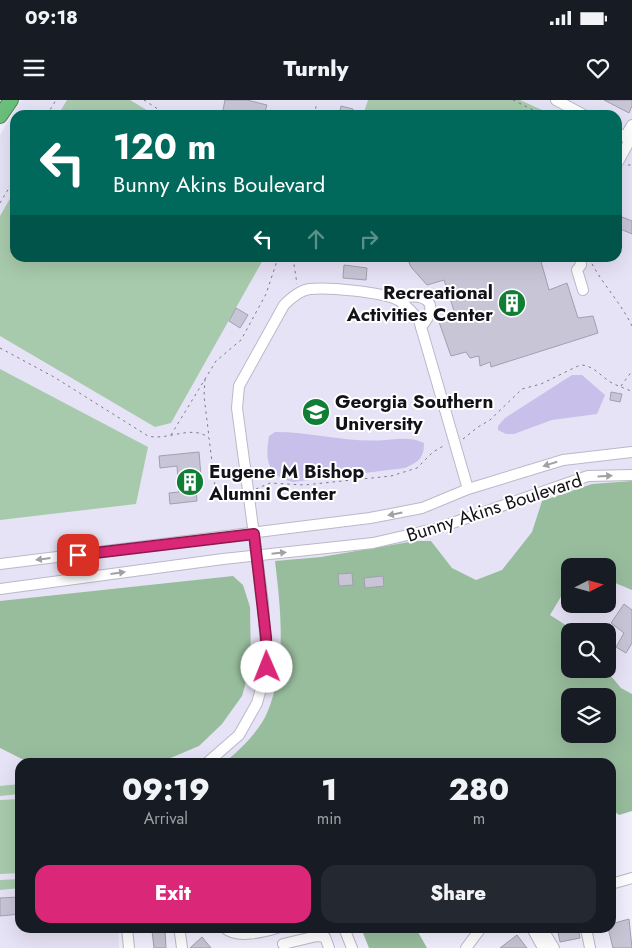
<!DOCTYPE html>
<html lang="en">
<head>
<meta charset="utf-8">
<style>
  :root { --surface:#171b24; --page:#242831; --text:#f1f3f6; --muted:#9ea1a6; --accent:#db2777 }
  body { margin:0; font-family:Jost,sans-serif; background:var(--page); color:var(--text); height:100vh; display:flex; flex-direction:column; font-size:19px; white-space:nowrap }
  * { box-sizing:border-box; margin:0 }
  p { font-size:16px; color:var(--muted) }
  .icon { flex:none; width:28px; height:28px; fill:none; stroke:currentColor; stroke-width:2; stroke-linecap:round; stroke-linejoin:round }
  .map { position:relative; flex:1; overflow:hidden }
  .side { position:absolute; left:15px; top:658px; width:601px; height:175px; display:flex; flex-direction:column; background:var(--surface); border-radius:15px; box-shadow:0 5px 20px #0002 }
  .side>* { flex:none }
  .hud { position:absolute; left:10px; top:10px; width:612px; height:152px; border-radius:15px; box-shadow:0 5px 20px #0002; background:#00695c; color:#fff; overflow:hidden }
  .needle { width:32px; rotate:84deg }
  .controls { position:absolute; left:561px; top:458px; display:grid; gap:10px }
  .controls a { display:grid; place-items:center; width:55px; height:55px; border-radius:10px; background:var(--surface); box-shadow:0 5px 20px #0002; font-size:25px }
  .pin { position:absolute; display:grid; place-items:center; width:42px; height:42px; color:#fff; margin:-21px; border-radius:10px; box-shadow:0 2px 8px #0006 }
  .me { position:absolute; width:55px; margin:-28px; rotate:359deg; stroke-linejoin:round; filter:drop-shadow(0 0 4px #0008) }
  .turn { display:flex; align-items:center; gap:18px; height:105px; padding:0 20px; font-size:22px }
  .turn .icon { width:65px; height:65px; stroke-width:2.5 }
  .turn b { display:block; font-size:35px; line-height:42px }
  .lanes { display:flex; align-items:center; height:48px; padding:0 20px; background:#0003; justify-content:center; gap:25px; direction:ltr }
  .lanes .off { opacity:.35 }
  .eta { display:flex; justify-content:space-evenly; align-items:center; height:85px; text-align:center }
  .eta b { font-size:30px; font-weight:800; line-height:35px }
  .action { display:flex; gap:10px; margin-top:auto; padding:10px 20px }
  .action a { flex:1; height:58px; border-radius:15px; background:var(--accent); color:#fff; font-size:20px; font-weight:800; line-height:58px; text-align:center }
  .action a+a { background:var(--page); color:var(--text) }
  .status { display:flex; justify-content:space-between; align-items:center; height:35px; padding:0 25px; background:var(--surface); direction:ltr }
  .status svg { height:14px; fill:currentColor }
  header { display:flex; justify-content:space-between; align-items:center; height:65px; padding:0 20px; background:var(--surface); font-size:22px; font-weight:800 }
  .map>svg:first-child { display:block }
  .built { fill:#e7e3f6; fill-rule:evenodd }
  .green { fill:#a8caac }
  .forest { fill:#98bd9d; fill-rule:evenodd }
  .water { fill:#c8c0eb }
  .building { fill:#c8c5d6; stroke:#a29faf }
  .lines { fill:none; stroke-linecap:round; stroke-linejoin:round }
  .minor-casing { stroke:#bbb8c9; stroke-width:12 }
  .highway-casing { stroke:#4c8258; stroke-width:16 }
  .path { stroke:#7d7b85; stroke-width:1; stroke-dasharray:2.5 4; stroke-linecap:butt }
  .minor { stroke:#fff; stroke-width:10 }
  .highway { stroke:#6bbf7a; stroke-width:14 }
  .oneway { fill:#a1a0a3 }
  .route-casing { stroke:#8e194d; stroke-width:12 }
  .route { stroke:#db2777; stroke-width:9 }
  .labels { text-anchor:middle; stroke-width:4; stroke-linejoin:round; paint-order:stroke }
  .poi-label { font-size:19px; font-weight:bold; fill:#131218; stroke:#fff; text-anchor:start }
  .street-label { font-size:19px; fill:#131218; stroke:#fff }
</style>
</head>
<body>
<div class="status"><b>09:18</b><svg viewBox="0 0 49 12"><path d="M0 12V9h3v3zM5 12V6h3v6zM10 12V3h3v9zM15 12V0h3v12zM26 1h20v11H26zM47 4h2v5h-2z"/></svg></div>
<header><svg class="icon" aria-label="menu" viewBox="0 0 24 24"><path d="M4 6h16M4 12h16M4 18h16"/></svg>Turnly<svg class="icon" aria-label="heart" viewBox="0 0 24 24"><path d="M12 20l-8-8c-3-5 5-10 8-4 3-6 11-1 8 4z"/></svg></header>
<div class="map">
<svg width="632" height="848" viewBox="0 0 632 848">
  <rect width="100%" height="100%" fill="#f2f0fe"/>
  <!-- built -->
  <path class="built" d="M21 0H632V652L484 662H20V828H118L119 848H0V35ZM15 15H618V158H15ZM570 466H608V504H570ZM570 531H608V569H570ZM570 596H608V634H570Z"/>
  <!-- green -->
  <g class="green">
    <path d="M67 0H130L155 15H58Z"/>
    <path d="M368 0H520L553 15H363Z"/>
    <path d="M15 90V158H264L171 323 155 327 0 236V116Z"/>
    <path d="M0 269 148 347 136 404 0 420Z"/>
    <path d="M20 684V694L0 696V686Z"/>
    <path d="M20 699V773L0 774V700Z"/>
    <path d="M20 779V788L0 790V780Z"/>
  </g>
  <!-- forest -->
  <g class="forest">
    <path d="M632 381V490L608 480V466H570V487L565 490 550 515 575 531H570V569H605L621 588 632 594V711L619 715 611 709V662H416L400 660 391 662H225C239 651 260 630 267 613 287 566 281 511 275 461L321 457 415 441H431L452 468 476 480 502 470 532 432 542 401 592 384ZM570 596H608V634H570Z"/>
    <path d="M233 476 243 485 250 507 251 564 242 596 222 624 199 646 161 662H28L0 648V501Z"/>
    <path d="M361 828H403L418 832 427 848H369Z"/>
  </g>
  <!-- water -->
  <g class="water">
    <path d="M572 275H582L605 295 597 314 552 320 514 334H506L498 330V326L505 318Z"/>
    <path d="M275 332C313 332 347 343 386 340 399 339 412 337 424 343 424 359 418 362 405 368L293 382C267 376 265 360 269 336Z"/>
  </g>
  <!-- building -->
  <g class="building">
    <path d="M225 0H247L267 5 264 15H222Z"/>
    <path d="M604 0H632V6L629 13Z"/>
    <path d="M341 6 353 9 352 15H339Z"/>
    <path d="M622 117 632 121V134L618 128Z"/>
    <path d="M407 158H540L549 190 567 183 578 218 593 216 598 233 491 267 490 262 480 266 479 256 470 258 466 252 451 256 439 222 456 217 444 180 427 185 411 167Z"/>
    <path d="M344 165 367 168 366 180 343 178Z"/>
    <path d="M236 208 248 215 240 228 229 221Z"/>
    <path d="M611 292 622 294 620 302 610 300Z"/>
    <path d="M199 352 202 388 196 389 197 401 170 404 169 393 179 392 177 366 160 368 159 356Z"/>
    <path d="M352 473 353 485 339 486 338 474Z"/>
    <path d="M383 476 384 486 365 488 364 478Z"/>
    <path d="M624 504 632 510V543L626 553 616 547 624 533 611 523Z"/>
    <path d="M20 797V814L0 816V798Z"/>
    <path d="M629 819 632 848H613L608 828H611V824Z"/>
    <path d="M557 828H578L580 838 560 842Z"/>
    <path d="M165 830 166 848H154L152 831Z"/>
    <path d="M517 835 527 848H500Z"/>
    <path d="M202 837 211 848H190Z"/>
  </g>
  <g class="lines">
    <defs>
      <g id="minor">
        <path d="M556 0 584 15"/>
        <path d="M618 33 632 41"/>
        <path d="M625 37 632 25"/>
        <path d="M618 62 630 40"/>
        <path d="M580 158 581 165 577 170 583 190"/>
        <path d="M397 199C423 191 443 202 421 227"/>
        <path d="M0 464 370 418 422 408 468 389 563 360 632 352"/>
        <path d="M0 489 223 459 373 443 438 428 588 376 632 375"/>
        <path d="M208 662 239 635 257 603 267 567 263 502 237 308 239 286 284 205C291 198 300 190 310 189 329 187 378 192 396 199 405 203 413 213 419 220L468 389"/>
        <path d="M611 784 632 778"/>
        <path d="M127 828 129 848"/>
        <path d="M225 828C237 839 263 832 277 828"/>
        <path d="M344 828 352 848"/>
        <path d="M532 828 543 848"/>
        <path d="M542 828 554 848"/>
        <path d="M586 828 590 848"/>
        <path d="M180 833 182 848"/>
        <path d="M283 844 317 836 325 837 329 848"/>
        <path d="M466 848 481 828"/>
      </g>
      <path id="highway" d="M0 16 11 0"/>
    </defs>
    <!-- minor casing -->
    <use href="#minor" class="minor-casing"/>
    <!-- highway casing -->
    <use href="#highway" class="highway-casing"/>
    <!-- path -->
    <g class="path">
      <path d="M144 0 167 15"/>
      <path d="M513 0 533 10 551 15"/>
      <path d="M47 15 56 0"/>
      <path d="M314 15 317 3"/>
      <path d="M628 65H632"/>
      <path d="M0 103 15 78"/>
      <path d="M293 158 297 184"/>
      <path d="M589 158C601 183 620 201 632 226"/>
      <path d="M0 248 54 277 148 336C168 341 192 324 209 338L215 386 225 393 239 392"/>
      <path d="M205 279 204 296 209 337"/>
      <path d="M621 286 632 271"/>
      <path d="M171 335 216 261 241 240 266 194 278 158"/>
      <path d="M463 339 478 327 490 320 522 289 541 284 580 265C594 265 601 277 612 283 618 286 624 288 631 291"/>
      <path d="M256 389 270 383 304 385 391 376 417 368 433 352 445 345"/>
    </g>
    <!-- minor -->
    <use href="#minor" class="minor"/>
    <!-- highway -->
    <use href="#highway" class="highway"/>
  </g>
  <!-- one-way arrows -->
  <defs><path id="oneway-solid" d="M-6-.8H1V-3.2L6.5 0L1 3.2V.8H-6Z" transform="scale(1.25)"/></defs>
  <g class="oneway">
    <use href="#oneway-solid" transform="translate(550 364) rotate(163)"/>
    <use href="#oneway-solid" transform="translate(605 376) rotate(-3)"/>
    <use href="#oneway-solid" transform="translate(395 414) rotate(169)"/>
    <use href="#oneway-solid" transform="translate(279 453) rotate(-6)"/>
    <use href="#oneway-solid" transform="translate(43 459) rotate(173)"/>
    <use href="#oneway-solid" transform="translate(118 473) rotate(-8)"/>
  </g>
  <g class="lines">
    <defs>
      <path id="route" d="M78 455 254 434 266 537 267 567"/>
    </defs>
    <!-- route casing -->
    <use href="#route" class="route-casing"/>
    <!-- route -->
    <use href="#route" class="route"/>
  </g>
  <!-- icons -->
  <defs>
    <symbol id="building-disc" viewBox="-11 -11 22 22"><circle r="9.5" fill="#107f35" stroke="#fff"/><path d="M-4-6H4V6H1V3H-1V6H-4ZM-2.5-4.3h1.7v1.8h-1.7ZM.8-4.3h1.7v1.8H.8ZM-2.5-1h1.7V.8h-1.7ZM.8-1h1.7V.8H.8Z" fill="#fff"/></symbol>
    <symbol id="university-disc" viewBox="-11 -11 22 22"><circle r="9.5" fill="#107f35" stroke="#fff"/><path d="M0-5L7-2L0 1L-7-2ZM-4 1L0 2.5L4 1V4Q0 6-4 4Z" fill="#fff"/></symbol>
  </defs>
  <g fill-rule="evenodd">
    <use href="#building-disc" x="496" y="187" width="32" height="32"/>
    <use href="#university-disc" x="300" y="296" width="32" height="32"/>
    <use href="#building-disc" x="174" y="366" width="32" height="32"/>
  </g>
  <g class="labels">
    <!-- poi labels -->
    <g class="poi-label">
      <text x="493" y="199" text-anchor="end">Recreational<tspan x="493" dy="22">Activities Center</tspan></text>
      <text x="335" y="308">Georgia Southern<tspan x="335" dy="22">University</tspan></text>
      <text x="209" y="378">Eugene M Bishop<tspan x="209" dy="22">Alumni Center</tspan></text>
    </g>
    <!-- street labels -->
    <g class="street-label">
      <text transform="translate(494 407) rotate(-18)" y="7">Bunny Akins Boulevard</text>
    </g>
  </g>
</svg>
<div class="controls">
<a><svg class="needle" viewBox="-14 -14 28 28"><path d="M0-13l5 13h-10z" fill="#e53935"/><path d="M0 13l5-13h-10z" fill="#9ea1a6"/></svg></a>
<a><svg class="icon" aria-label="search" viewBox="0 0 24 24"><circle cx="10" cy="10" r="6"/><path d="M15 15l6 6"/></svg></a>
<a><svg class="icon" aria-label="layers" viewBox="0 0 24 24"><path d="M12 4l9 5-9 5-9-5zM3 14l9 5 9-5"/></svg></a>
</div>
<div class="pin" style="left:78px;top:455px;background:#d93025"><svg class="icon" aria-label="arrive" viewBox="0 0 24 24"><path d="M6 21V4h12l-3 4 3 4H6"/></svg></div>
<svg class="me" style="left:267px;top:567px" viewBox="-20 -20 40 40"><circle r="19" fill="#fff"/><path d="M0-13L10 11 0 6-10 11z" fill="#db2777"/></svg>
<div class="hud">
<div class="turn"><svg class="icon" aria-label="left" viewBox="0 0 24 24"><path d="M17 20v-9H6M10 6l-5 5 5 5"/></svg><div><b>120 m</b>Bunny Akins Boulevard</div></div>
<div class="lanes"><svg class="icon" aria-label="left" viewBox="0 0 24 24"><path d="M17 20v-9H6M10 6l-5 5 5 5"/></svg><svg class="icon off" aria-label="ahead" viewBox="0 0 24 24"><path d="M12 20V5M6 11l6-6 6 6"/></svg><svg class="icon off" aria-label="right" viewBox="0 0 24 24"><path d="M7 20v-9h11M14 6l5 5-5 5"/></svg></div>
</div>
<section class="side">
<div class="eta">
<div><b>09:19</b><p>Arrival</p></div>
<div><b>1</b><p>min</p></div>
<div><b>280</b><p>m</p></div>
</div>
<div class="action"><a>Exit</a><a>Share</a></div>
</section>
</div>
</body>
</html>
